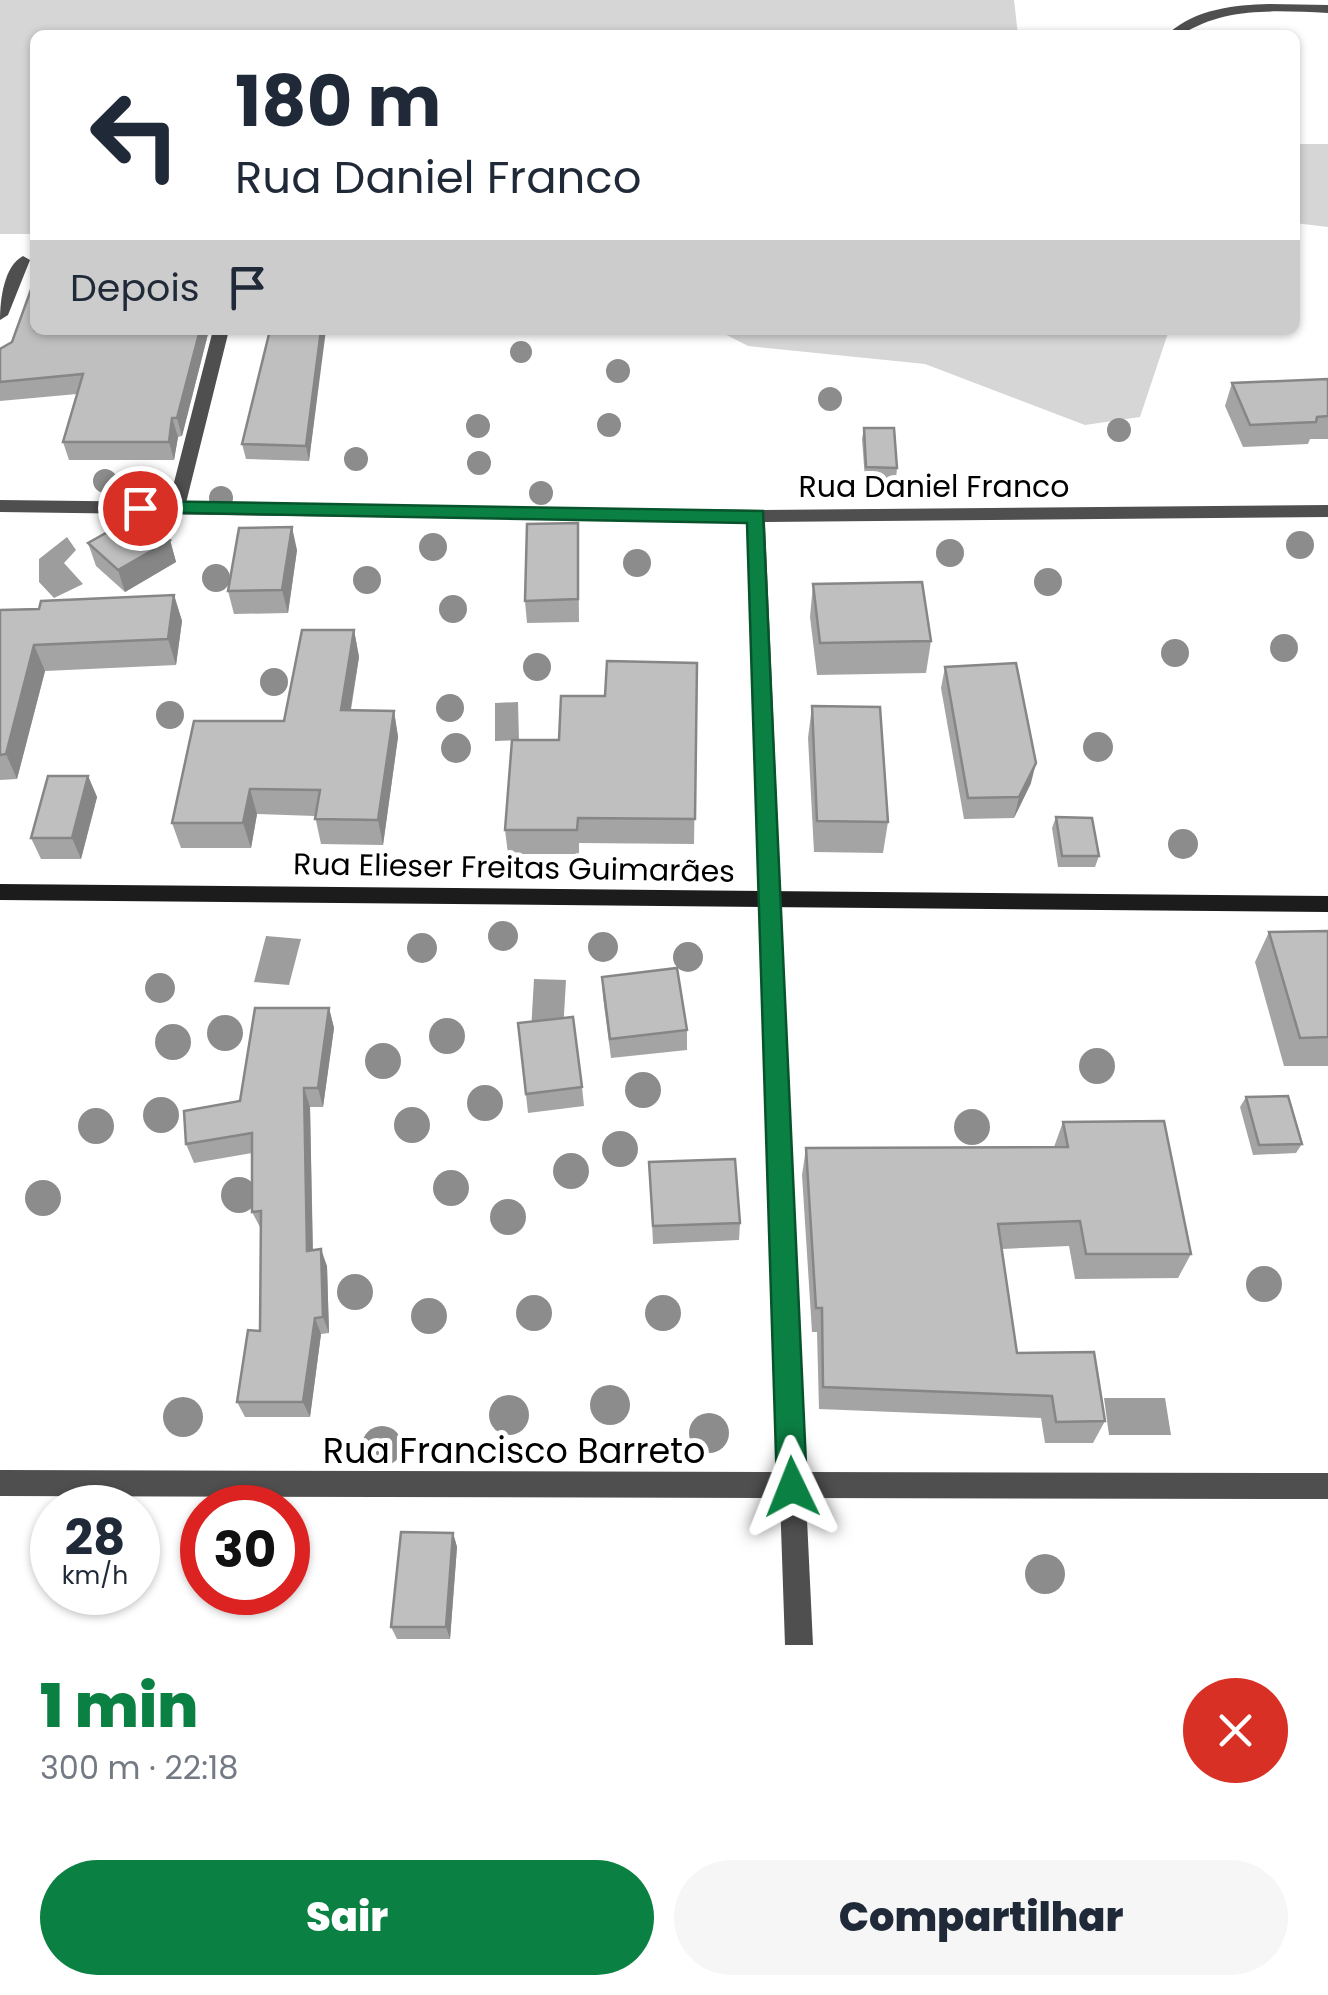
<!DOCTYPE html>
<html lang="pt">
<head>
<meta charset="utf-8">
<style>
  :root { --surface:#fff; --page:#f6f6f7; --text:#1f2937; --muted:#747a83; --accent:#0b8043 }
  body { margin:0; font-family:Poppins,sans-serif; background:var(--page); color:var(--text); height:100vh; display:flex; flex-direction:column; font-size:38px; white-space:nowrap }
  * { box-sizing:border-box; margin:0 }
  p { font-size:32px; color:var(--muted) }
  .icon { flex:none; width:55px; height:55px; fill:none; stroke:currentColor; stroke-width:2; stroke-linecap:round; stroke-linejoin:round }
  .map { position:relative; height:1645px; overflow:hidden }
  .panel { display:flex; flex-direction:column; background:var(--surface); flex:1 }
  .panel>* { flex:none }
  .top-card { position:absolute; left:30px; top:30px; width:1270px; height:305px; border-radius:15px; box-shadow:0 2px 8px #0004; background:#fff; color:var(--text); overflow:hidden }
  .speed { position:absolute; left:30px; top:1485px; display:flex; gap:20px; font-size:50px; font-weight:700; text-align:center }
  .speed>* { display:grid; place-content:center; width:130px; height:130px; border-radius:50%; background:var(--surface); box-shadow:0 2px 8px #0004; line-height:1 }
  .speed small { font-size:25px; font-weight:400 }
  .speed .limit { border:15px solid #d22; background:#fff; color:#111 }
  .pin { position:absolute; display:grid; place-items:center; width:85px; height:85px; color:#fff; margin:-42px; border:5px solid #fff; border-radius:50%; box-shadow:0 2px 10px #0007 }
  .me { position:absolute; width:110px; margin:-55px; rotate:358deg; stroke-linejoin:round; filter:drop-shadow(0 0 8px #0008) }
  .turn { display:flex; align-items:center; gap:35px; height:210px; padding:0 40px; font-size:45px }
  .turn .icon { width:130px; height:130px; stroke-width:2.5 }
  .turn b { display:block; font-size:70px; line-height:85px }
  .then { display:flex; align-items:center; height:95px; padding:0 40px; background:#0003; gap:20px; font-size:38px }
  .round { display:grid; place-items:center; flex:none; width:105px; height:105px; border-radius:52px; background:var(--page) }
  .head { display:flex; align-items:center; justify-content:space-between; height:170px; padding:0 40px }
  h1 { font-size:60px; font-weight:800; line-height:75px; color:var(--accent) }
  .primary-button { display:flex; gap:20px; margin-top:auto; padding:20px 40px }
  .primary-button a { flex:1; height:115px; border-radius:60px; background:var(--accent); color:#fff; font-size:40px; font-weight:800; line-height:115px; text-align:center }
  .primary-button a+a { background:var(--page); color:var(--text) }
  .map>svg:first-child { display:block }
  .green { fill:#d6d6d6 }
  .water { fill:#9d9d9d }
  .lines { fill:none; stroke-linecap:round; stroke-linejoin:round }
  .street { fill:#4f4f4f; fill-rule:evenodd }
  .secondary { fill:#1c1c1c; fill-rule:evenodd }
  .tree { fill:#8c8c8c }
  .wall { fill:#a4a4a4 }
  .shaded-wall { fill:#868686 }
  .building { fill:#bfbfbf; stroke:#868686; stroke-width:2.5 }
  .route { fill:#0b8043; stroke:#07532c; stroke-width:2.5 }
  .labels { text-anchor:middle; stroke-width:10; stroke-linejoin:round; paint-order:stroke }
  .street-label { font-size:30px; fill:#000; stroke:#fff }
  .near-street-label { font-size:35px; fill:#000; stroke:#fff }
</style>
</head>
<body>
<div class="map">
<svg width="1328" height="1645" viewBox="0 0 1328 1645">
  <rect width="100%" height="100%" fill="#fff"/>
  <!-- green -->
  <g class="green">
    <path d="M0 0H1014L1018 35H35V234H0Z"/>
    <path d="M1295 144H1328V227L1295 223Z"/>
    <path d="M717 330H1169L1140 417 1085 425 925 364 748 346Z"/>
  </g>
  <!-- water -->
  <g class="water">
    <path d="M67 537 76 550 64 563 83 584 54 598 39 582V559Z"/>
    <path d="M518 702 519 740 495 741V703Z"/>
    <path d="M266 936 301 939 289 985 254 982Z"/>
    <path d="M534 979 566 980 563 1032 531 1031Z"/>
    <path d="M1104 1398H1165L1171 1435H1109Z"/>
  </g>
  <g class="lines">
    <!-- street -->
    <g class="street">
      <path d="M1269 4 1328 5V13C1277 11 1225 6 1181 35L1169 33C1196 9 1234 5 1269 4Z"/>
      <path d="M23 256 30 260 8 315 0 320C0 299 4 266 23 256Z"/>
      <path d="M213 330H229L186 503 756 510 1328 505V517L765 522 805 1472 1328 1473V1499L806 1498 813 1645H785L780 1498 0 1496V1470L780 1472 748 522 0 512V500L169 502Z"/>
    </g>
    <!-- secondary -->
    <path class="secondary" d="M0 884 1328 896V912L0 900Z"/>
  </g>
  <!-- trees -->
  <g class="tree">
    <circle cx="521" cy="352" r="11"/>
    <circle cx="618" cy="371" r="12"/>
    <circle cx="830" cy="399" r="12"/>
    <circle cx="609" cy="425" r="12"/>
    <circle cx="478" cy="426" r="12"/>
    <circle cx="1119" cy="430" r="12"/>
    <circle cx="356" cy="459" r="12"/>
    <circle cx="479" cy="463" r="12"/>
    <circle cx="105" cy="481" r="12"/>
    <circle cx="541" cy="493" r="12"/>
    <circle cx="221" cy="498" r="12"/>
    <circle cx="1300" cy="545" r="14"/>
    <circle cx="433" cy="547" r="14"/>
    <circle cx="950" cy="553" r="14"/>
    <circle cx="637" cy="563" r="14"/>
    <circle cx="216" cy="578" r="14"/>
    <circle cx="367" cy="580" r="14"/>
    <circle cx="1048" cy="582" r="14"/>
    <circle cx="453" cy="609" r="14"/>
    <circle cx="1284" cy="648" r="14"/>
    <circle cx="1175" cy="653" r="14"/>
    <circle cx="537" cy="667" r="14"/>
    <circle cx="274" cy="682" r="14"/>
    <circle cx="450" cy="708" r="14"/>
    <circle cx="170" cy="715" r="14"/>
    <circle cx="1098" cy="747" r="15"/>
    <circle cx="456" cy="748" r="15"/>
    <circle cx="1183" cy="844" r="15"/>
    <circle cx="503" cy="936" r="15"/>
    <circle cx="603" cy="947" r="15"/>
    <circle cx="422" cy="948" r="15"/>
    <circle cx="688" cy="957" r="15"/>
    <circle cx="160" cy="988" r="15"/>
    <circle cx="225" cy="1033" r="18"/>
    <circle cx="447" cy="1036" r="18"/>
    <circle cx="173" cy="1042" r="18"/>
    <circle cx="383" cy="1061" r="18"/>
    <circle cx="1097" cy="1066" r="18"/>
    <circle cx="643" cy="1090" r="18"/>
    <circle cx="485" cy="1103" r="18"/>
    <circle cx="161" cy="1115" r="18"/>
    <circle cx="412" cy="1125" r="18"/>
    <circle cx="96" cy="1126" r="18"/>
    <circle cx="972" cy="1127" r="18"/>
    <circle cx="620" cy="1149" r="18"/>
    <circle cx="571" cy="1171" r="18"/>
    <circle cx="451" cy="1188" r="18"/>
    <circle cx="239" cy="1195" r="18"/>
    <circle cx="43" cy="1198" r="18"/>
    <circle cx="508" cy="1217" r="18"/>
    <circle cx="1264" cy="1284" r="18"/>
    <circle cx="355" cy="1292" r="18"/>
    <circle cx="534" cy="1313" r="18"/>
    <circle cx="663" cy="1313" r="18"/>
    <circle cx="429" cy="1316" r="18"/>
    <circle cx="610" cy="1405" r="20"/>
    <circle cx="509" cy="1415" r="20"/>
    <circle cx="183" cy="1417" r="20"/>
    <circle cx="709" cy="1433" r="20"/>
    <circle cx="382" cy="1446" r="20"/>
    <circle cx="1045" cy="1574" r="20"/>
  </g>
  <!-- wall -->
  <g class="wall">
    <path d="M35 330H209L182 436 178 437 174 460H69L63 442 77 394 0 401V349Z"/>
    <path d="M323 346 309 461 246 459 242 444Z"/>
    <path d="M1328 379V439H1310L1308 444 1243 447 1225 406 1232 383Z"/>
    <path d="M864 428 897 468 896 479H865L862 439Z"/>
    <path d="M578 523 579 622 527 623 525 601Z"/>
    <path d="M170 540 176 562 125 592 96 566 88 543Z"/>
    <path d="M297 550 288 613 234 614 228 591Z"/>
    <path d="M813 584 931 641 926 673 817 675 810 617Z"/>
    <path d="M174 595 182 621 176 665 45 671 17 779 0 780V610L39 609Z"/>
    <path d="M354 630 359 657 351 710 394 711 398 737 383 845 321 844 315 816 257 814 251 848H181L172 823 284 721Z"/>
    <path d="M697 663 694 844 579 843V854H508L505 830 559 740 605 696Z"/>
    <path d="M945 667 1031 783 1014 818 964 819 941 688Z"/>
    <path d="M812 706 888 822 883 853 814 852 808 738Z"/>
    <path d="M88 776 97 797 81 859H41L31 838Z"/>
    <path d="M1056 817 1099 856 1095 867H1058L1052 828Z"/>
    <path d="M1328 931V1066H1284L1255 962 1269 932Z"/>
    <path d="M602 977 687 1030V1050L611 1058 603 997Z"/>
    <path d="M329 1008 334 1028 323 1107H310L313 1250 327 1266 329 1333 321 1334 310 1417H245L237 1402 260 1331 261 1229 252 1212V1153L194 1163 186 1144 240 1101Z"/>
    <path d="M518 1023 582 1087 584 1106 528 1113Z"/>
    <path d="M1246 1097 1302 1144 1296 1153 1253 1155 1240 1107Z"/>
    <path d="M1063 1122 1191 1254 1178 1278 1075 1279 1069 1246 1002 1249 1017 1353 1105 1421 1093 1443H1045L1041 1418 819 1409 817 1332H812L802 1175 806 1148 1054 1147Z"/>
    <path d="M650 1180 740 1223 739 1240 653 1244Z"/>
    <path d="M453 1533 457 1547 450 1639H397L391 1627Z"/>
  </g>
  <!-- shaded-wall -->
  <g class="shaded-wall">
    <path d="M200 330H209L182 436 177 418Z"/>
    <path d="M321 330H326L309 461 306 446Z"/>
    <path d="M172 418 178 437 174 460 169 442Z"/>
    <path d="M292 527 297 550 288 613 282 590Z"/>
    <path d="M170 540 176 562 125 592 118 570Z"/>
    <path d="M174 595 182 621 176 665 168 639Z"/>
    <path d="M354 630 359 657 346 736 341 710Z"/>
    <path d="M34 645 45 671 17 779 6 754Z"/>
    <path d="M394 711 398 737 383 845 378 820Z"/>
    <path d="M1036 763 1031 783 1014 818 1019 797Z"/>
    <path d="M88 776 97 797 81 859 72 838Z"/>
    <path d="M250 789 257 814 251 848 243 823Z"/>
    <path d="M329 1008 334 1028 323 1107 318 1088Z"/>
    <path d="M304 1088 310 1107 313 1268 307 1251Z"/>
    <path d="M321 1249 327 1266 329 1333 323 1317Z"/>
    <path d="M315 1318 321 1334 310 1417 303 1402Z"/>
    <path d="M453 1533 457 1547 450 1639 446 1627Z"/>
  </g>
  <!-- building -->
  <g class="building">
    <path d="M33 284H35V330H200L177 418H172L169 442H63L83 374 0 382V349L12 342Z"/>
    <path d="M270 330H321L306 446 242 444Z"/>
    <path d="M1328 379V416L1317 417 1316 422 1250 425 1232 383Z"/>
    <path d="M864 428H894L897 468 866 467Z"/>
    <path d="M140 514 170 540 118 570 88 543Z"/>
    <path d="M578 523V599L525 601 527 524Z"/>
    <path d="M292 527 282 590 228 591 239 528Z"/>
    <path d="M922 582 931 641 820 643 813 584Z"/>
    <path d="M174 595 168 639 34 645 6 754 0 755V610L39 609 41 601Z"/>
    <path d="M302 630H354L341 710 394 711 378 820 315 819 320 790 250 789 243 823H172L194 721H284Z"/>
    <path d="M607 661 697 663 695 819 578 818 577 830H505L512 740H559L561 696H605Z"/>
    <path d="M1016 663 1036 763 1019 797 968 798 945 667Z"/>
    <path d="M812 706 880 707 888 822 817 821Z"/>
    <path d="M48 776H88L72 838H31Z"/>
    <path d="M1056 817 1092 818 1099 856H1062Z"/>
    <path d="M1328 931V1037L1300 1038 1269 932Z"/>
    <path d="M677 968 687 1030 610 1039 602 977Z"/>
    <path d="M255 1008H329L318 1088H304L307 1251 321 1249 323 1317 315 1318 303 1402H237L248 1330 260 1331 261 1211 252 1212V1133L186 1144 184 1111 240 1101Z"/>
    <path d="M573 1017 582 1087 526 1094 518 1023Z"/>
    <path d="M1288 1096 1302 1144 1259 1145 1246 1097Z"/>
    <path d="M1164 1121 1191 1254H1086L1080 1221 998 1224 1017 1353 1094 1352 1105 1421 1056 1422 1052 1396 823 1387 822 1308H816L806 1148 1068 1147 1063 1122Z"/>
    <path d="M735 1159 740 1223 653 1226 649 1162Z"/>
    <path d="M401 1532 453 1533 446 1627H391Z"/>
  </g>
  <!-- route -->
  <path class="route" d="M140 501 763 511 807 1487 802 1498 792 1502 782 1498 777 1487 747 523 134 512V503Z"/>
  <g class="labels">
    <!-- street labels -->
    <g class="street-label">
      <text x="934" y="497">Rua Daniel Franco</text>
      <text transform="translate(514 868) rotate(1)" y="10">Rua Elieser Freitas Guimarães</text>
    </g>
    <!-- near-street labels -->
    <g class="near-street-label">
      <text x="514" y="1463">Rua Francisco Barreto</text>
    </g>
  </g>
</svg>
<div class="speed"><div>28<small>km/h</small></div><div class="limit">30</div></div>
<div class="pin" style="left:140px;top:508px;background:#d93025"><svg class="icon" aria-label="arrive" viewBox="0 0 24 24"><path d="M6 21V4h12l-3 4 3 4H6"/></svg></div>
<svg class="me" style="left:792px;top:1487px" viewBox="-20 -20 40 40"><path d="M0-17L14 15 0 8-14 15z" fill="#0b8043" stroke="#fff" stroke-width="4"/></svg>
<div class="top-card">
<div class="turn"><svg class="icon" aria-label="left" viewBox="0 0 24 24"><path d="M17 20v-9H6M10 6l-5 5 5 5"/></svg><div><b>180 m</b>Rua Daniel Franco</div></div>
<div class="then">Depois<svg class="icon" aria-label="arrive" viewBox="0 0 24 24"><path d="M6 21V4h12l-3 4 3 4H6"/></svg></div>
</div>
</div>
<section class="panel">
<div class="head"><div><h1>1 min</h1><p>300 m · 22:18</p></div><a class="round" style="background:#d93025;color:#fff"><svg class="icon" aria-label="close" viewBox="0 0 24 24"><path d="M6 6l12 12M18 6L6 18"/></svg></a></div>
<div class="primary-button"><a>Sair</a><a>Compartilhar</a></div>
</section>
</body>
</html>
